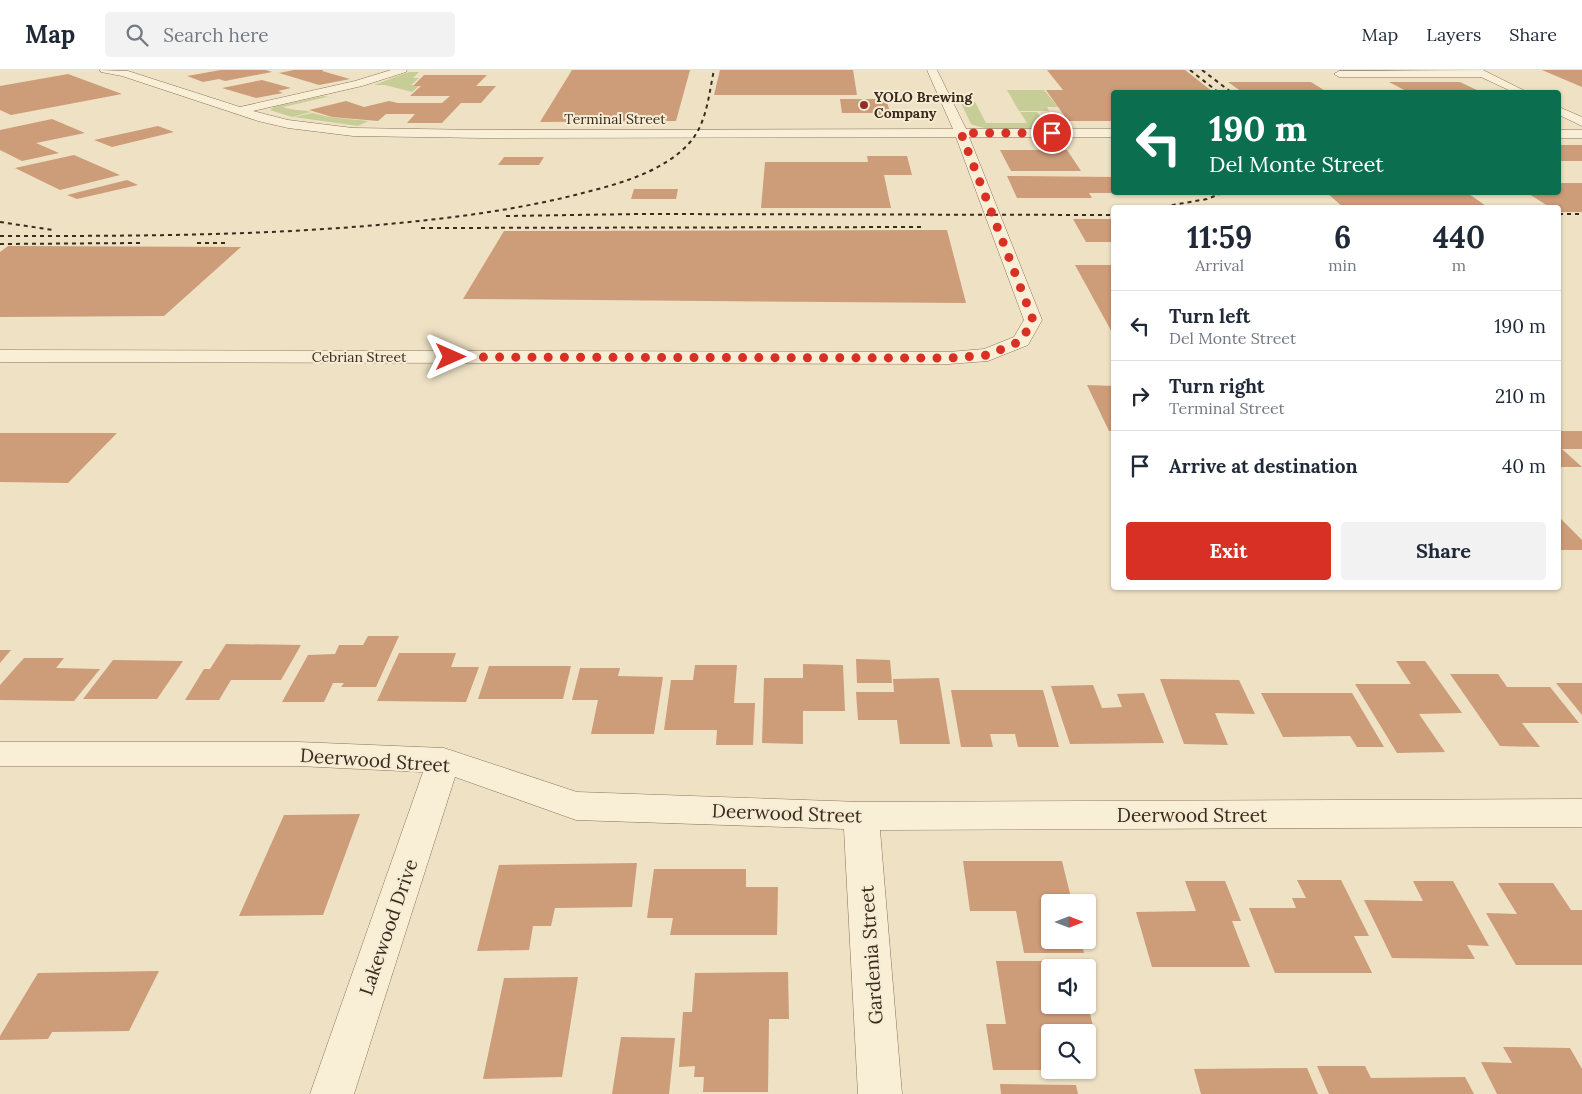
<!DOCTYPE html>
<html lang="en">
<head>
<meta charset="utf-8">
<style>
  :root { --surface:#fff; --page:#f2f2f3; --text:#1f2937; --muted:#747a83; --line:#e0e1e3; --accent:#d93025 }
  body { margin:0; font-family:Lora,serif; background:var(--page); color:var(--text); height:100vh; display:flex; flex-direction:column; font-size:19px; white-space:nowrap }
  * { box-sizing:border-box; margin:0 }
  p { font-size:16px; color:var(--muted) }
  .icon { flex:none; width:28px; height:28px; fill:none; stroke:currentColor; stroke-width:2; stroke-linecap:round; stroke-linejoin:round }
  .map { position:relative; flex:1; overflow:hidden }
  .panel { position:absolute; left:1111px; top:135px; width:450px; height:385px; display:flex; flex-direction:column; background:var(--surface); border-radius:5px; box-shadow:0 1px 4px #0004 }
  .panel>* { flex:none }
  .hud { position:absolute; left:1111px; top:20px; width:450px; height:105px; border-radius:5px; box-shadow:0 1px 4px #0004; background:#0b6e4f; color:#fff; overflow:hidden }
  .needle { width:32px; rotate:90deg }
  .controls { position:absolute; left:1041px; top:824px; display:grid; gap:10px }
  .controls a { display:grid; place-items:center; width:55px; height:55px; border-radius:5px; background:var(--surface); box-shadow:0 1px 4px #0004; font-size:25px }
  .pin { position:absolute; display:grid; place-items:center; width:42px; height:42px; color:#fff; margin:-21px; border:2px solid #fff; border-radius:50%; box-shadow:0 1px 5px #0007 }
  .me { position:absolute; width:55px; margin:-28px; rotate:90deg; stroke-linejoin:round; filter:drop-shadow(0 0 4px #0008) }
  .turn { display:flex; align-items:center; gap:18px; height:105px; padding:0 15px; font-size:22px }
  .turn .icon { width:65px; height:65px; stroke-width:2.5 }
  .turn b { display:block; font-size:35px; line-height:42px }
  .eta { display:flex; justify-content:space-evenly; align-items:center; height:85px; text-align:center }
  .eta b { font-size:30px; font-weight:700; line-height:35px }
  .button { display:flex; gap:10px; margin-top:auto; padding:10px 15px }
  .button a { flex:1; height:58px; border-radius:5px; background:var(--accent); color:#fff; font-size:20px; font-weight:700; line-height:58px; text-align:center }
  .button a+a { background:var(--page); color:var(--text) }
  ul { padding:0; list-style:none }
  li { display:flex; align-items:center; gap:15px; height:70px; padding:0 15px; border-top:1px solid var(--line) }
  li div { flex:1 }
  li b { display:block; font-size:19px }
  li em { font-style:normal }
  header { display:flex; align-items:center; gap:30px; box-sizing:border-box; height:70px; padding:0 25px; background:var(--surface); border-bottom:1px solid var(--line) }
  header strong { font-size:24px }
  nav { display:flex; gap:28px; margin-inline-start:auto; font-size:18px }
  .search { width:350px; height:45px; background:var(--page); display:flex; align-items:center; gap:12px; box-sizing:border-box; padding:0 18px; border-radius:5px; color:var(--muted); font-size:19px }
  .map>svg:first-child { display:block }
  .green { fill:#c6cd97 }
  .building { fill:#cd9c79 }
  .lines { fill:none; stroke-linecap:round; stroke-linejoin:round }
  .minor-casing { stroke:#89735a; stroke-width:1 }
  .minor { fill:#f9efd7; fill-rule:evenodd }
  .rail { stroke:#392b1e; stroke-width:2; stroke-dasharray:4 4; stroke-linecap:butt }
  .route { stroke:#d93025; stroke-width:9; stroke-dasharray:0 16.2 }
  .poi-dot { fill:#982a2b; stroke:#f6ecd3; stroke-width:2 }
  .labels { text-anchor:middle; stroke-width:4; stroke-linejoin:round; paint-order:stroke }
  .far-poi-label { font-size:14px; font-weight:bold; fill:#392b1e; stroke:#f6ecd3; text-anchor:start }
  .far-street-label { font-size:14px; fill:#392b1e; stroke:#f6ecd3 }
  .near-street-label { font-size:19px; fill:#392b1e; stroke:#f6ecd3 }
</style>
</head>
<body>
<header>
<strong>Map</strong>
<div class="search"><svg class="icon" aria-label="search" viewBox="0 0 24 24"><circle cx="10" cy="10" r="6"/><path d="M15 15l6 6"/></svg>Search here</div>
<nav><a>Map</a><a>Layers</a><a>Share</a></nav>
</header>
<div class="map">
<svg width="1582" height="1024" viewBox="0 0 1582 1024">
  <rect width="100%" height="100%" fill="#eee1c4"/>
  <!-- green -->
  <g class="green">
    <path d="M409 2H419L413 8H419L411 15 419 16 412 22 385 15H374Z"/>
    <path d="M1007 20H1044L1058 37H1047L1049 41H1019Z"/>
    <path d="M323 26 335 28 327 27 283 37C292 41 301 39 311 42L292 47 270 40 274 37Z"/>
    <path d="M975 32 986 53H1027L1020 42H1037L1039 45 1067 54 1069 59C1043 59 994 64 971 54L961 33Z"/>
    <path d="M313 43 329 47 368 51 358 56 294 47Z"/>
  </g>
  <!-- building -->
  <g class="building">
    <path d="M221 0H266L272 2 225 11 219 9 203 12 187 6Z"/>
    <path d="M294 0H323L322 1 350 9 319 15 279 3Z"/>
    <path d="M572 0H690L676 51 540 52Z"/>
    <path d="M720 0H853L857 25H714Z"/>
    <path d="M1047 0H1185L1213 22H1114V51H1068L1046 20H1063Z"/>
    <path d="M1542 0H1582V17Z"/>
    <path d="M68 4 122 24 11 45 0 40V16Z"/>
    <path d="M424 5H487L476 16H496L481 33H461L442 53H407L415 44H386L378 51 332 47 309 40 346 31 364 37 389 31 398 33H442L450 26H410L421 16H413Z"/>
    <path d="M262 10 291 18 278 21 283 23 256 28 222 18Z"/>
    <path d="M1228 12H1311L1327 22H1242Z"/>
    <path d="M1389 12H1460L1481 22H1408Z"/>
    <path d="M840 29H886L890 42H902L904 48H879L878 43H842Z"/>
    <path d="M52 49 85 63 36 73 59 83 22 91 0 80V60Z"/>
    <path d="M158 56 174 62 112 77 94 70Z"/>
    <rect x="1559" y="75" width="23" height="16"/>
    <path d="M1000 80H1067L1081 101H1011Z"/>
    <path d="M74 85 120 105 60 120 15 98Z"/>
    <path d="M867 86H907L912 105H884L891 138H761L765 92H868Z"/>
    <path d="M504 87H544L539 95H498Z"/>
    <path d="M1007 106 1114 107V123H1089L1092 128H1017Z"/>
    <path d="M127 110 138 115 77 129 67 125Z"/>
    <path d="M1559 113H1582V142H1559V138H1551L1526 122H1559Z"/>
    <path d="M634 119H678L676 129H631Z"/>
    <path d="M1326 122H1466L1489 138H1344Z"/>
    <path d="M1073 149H1114V172H1086Z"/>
    <path d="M947 160 966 233 463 229 504 161Z"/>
    <path d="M8 176 241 177 164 246 0 247V182Z"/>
    <path d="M1075 195H1114V266Z"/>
    <path d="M1087 315 1114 316V361H1109Z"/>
    <path d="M1559 361H1582V379H1562L1582 397H1559Z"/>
    <path d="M0 363H117L68 413 0 412Z"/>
    <path d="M1559 447 1582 470V480H1559Z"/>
    <path d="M368 566H399L376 617H341L344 613H333L324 632H282L308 585 335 584 339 575H363Z"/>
    <path d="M226 574 301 575 281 610H231L219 630H185L204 599H210Z"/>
    <path d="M0 580H11L0 593Z"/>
    <path d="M399 583H456L451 597H479L466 632 377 631Z"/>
    <path d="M24 588H64L56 598 100 599 74 631 0 630V615Z"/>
    <path d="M856 589 890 590 892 613H857Z"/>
    <path d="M113 590 183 591 157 629H83Z"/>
    <path d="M1396 591H1425L1462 643 1419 644 1445 682 1397 683 1355 614H1411Z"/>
    <path d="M803 594 843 595 845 641H803V674L762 673 764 608H803Z"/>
    <path d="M695 595H737L734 633H755L753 675H716L717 660H664L671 610H693Z"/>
    <path d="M489 596H571L563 629H478Z"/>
    <path d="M580 598H620L618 606 663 607 654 664H591L598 630H572Z"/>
    <path d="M1450 604H1498L1507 617H1550L1579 653H1522L1540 677 1500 676Z"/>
    <path d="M939 608 950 674H900L897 650H858L856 622H894L893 609Z"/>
    <path d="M1160 609 1239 610 1255 644 1215 643 1228 675 1184 674Z"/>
    <path d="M1556 613H1582V645Z"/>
    <path d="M1093 615 1102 638 1122 637 1117 624 1144 623 1164 673 1070 674 1051 616Z"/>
    <path d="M951 620H1043L1059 677H1018L1015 664H990L993 677H961Z"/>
    <path d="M1261 623H1352L1384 677H1357L1350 666 1283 667Z"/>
    <path d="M360 744 323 845 239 846 284 745Z"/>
    <path d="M963 791H1062L1072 832H1050V870H1081L1084 883H1024L1016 841H970Z"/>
    <path d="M637 793 632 837 555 838 551 856H533L529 880 477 881 499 795Z"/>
    <path d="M654 799H746V817H778L777 865H670L673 848H647Z"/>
    <path d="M1297 810H1341L1369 866H1354L1372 903H1275L1249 838H1296L1292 828H1306Z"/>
    <path d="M1185 811H1225L1241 851H1232L1250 897H1152L1136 842 1196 841Z"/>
    <path d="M1413 811H1453L1489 876 1467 875 1475 889 1392 888 1364 830 1423 831Z"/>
    <path d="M1498 813H1553L1571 840H1582V895H1516L1486 843 1517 844Z"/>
    <path d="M996 891H1077L1079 898H1050V935H1088L1096 969H1088V962H1050V1000H993L986 954H1006Z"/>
    <path d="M159 901 129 961 52 962 48 969 0 970V966L38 903Z"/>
    <path d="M788 902 789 949H769L768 1022H703L704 1007H694L695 996 679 997 683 942H692L695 903Z"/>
    <path d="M578 907 562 1007 483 1009 504 908Z"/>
    <path d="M621 967 675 968 669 1024H612Z"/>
    <path d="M1503 977 1570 978 1582 999V1024H1497L1481 992 1512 993Z"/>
    <path d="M1317 996H1365L1371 1008 1465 1007 1474 1024H1329Z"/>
    <path d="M1307 998 1318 1024H1201L1194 999Z"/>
    <path d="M1000 1014 1076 1015 1078 1024H1001Z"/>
  </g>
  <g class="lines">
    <defs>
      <g id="minor">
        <path d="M100 0 128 1 240 37 355 11 391 0H407L406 2 362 16 253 41 288 50 353 58 483 60 953 59 927 0H937L966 59H1114V67H969L1042 250 1028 275 988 291 949 294 0 292V280L949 282 984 279 1014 267 1024 250 956 67 483 68 353 66 288 58 258 51 122 6 101 2Z"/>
        <path d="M1483 0 1527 22H1513L1481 7H1339L1334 4 1339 1Z"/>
        <path d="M1559 37 1582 47V56L1559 45Z"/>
        <rect x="1559" y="60" width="23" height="8"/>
        <path d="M0 672H298L444 678 577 722 861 732 1582 729V757L880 760 902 1024H858L844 759 576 750 455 707 354 1024H310L423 702 298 696H0Z"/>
      </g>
    </defs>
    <!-- minor casing -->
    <use href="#minor" class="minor-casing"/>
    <!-- minor -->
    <use href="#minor" class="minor"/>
    <!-- rail -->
    <g class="rail">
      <path d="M1190 0 1218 22"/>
      <path d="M1202 0 1231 22"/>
      <path d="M1156 138 1207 129 1225 122"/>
      <path d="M1559 144H1582"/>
      <path d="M506 146 639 144 1114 145"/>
      <path d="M0 152 53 160"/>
      <path d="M421 158 925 157"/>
      <path d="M0 166C122 166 244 166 366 156 436 150 507 142 575 125 615 115 664 103 691 71 707 52 709 23 714 0"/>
      <path d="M197 173H229"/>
      <path d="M0 174 140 173"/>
    </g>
  </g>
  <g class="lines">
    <!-- route -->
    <path class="route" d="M451 287 950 288 988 285 1021 271 1033 250 961 63H1052"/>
  </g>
  <!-- markers -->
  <circle class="poi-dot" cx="864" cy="35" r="5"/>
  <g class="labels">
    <!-- far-poi labels -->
    <g class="far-poi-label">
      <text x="874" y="32">YOLO Brewing<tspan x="874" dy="16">Company</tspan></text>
    </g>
    <!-- far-street labels -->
    <g class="far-street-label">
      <text x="615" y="54">Terminal Street</text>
      <text x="359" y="292">Cebrian Street</text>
    </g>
    <!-- near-street labels -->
    <g class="near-street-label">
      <text transform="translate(375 690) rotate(4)" y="7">Deerwood Street</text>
      <text transform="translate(787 743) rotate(2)" y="7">Deerwood Street</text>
      <text x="1192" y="752">Deerwood Street</text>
      <text transform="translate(388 857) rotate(-71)" y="7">Lakewood Drive</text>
      <text transform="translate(871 885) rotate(-94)" y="7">Gardenia Street</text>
    </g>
  </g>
</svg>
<div class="controls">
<a><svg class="needle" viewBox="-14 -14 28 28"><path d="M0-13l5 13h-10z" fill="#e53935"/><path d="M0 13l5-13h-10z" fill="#747a83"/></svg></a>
<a><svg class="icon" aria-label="sound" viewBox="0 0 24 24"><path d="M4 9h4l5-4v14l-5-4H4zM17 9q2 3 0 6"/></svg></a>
<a><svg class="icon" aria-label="search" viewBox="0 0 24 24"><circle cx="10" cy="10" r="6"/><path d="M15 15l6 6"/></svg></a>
</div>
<div class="pin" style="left:1052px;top:63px;background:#d93025"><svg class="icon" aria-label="arrive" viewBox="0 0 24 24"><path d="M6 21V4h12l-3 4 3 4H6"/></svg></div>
<svg class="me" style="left:451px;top:287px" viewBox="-20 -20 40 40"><path d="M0-17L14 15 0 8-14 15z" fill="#d93025" stroke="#fff" stroke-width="4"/></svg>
<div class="hud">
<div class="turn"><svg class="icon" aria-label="left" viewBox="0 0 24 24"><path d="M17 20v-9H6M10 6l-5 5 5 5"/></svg><div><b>190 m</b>Del Monte Street</div></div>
</div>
<section class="panel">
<div class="eta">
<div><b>11:59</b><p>Arrival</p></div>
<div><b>6</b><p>min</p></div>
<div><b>440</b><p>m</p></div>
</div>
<ul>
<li><svg class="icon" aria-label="left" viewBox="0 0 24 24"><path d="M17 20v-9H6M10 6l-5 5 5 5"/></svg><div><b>Turn left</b><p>Del Monte Street</p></div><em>190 m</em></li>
<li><svg class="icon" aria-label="right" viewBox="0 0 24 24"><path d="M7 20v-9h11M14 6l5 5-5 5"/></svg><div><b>Turn right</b><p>Terminal Street</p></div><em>210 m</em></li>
<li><svg class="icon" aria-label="arrive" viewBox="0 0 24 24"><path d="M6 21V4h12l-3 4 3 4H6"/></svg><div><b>Arrive at destination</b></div><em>40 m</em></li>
</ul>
<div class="button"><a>Exit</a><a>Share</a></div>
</section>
</div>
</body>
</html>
